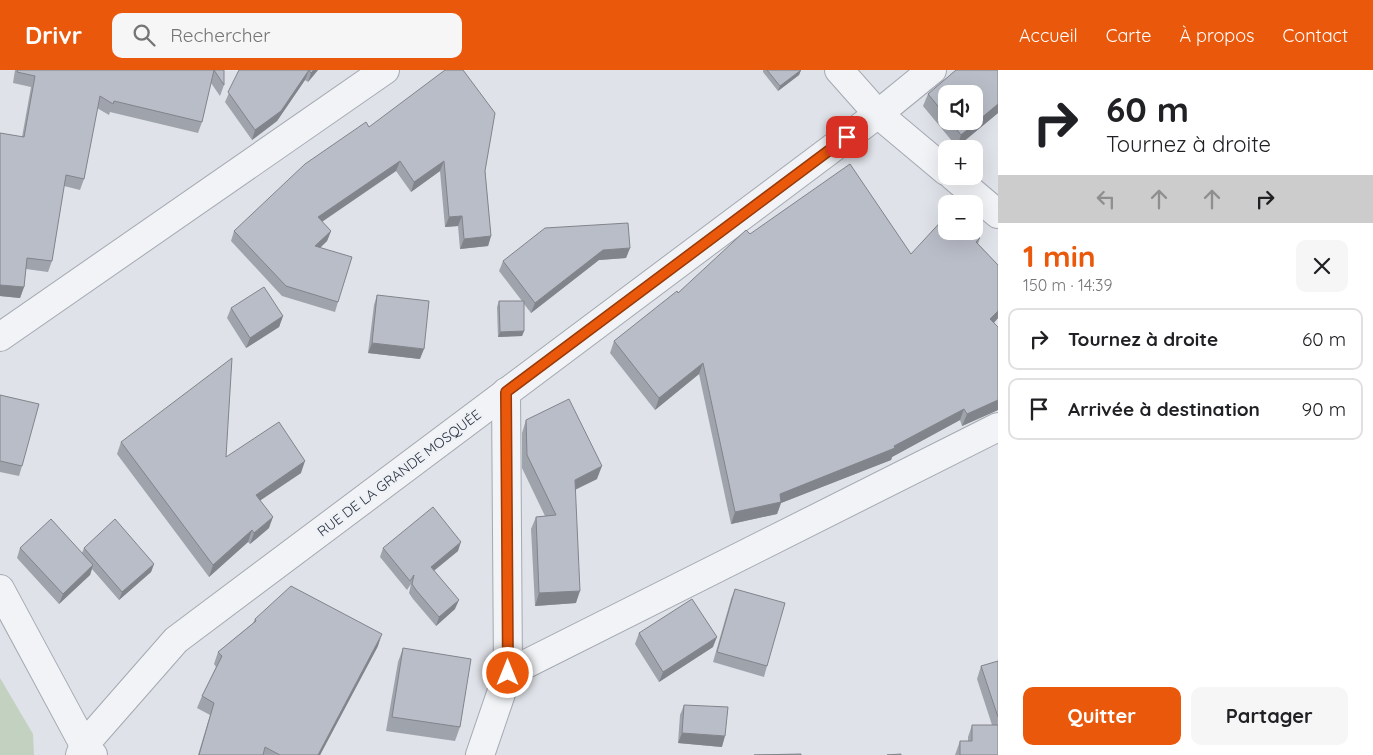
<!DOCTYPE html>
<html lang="fr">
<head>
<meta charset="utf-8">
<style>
  :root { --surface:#fff; --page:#f6f6f6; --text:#202124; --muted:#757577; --line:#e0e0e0; --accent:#ea580c }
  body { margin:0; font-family:Quicksand,sans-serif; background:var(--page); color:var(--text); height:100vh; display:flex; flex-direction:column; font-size:19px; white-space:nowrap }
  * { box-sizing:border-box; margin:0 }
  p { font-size:16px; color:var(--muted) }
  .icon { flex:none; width:28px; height:28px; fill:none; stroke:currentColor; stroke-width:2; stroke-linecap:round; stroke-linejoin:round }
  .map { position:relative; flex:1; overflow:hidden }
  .sheet { display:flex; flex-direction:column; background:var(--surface); width:375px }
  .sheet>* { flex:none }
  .top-card { background:#fff; color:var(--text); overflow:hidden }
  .tools { position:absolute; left:938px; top:15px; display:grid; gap:10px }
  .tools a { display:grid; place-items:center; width:45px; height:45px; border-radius:10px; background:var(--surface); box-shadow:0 5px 20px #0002; font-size:25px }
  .pin { position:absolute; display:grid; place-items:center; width:42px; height:42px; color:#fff; margin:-21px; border-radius:10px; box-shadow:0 2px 8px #0006 }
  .me { position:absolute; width:55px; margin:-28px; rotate:0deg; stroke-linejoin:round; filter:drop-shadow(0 0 4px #0008) }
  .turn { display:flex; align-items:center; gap:18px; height:105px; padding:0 25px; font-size:22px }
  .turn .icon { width:65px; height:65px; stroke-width:2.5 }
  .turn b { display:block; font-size:35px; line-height:42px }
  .lanes { display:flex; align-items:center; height:48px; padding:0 25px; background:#0003; justify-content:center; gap:25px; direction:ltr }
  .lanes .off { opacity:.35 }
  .round { display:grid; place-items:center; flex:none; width:52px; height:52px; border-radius:10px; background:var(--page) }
  .head { display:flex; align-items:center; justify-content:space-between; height:85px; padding:0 25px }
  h1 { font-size:30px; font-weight:700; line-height:38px; color:var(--accent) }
  .primary-button { display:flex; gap:10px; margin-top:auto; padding:10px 25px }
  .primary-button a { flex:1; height:58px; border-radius:10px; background:var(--accent); color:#fff; font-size:20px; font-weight:700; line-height:58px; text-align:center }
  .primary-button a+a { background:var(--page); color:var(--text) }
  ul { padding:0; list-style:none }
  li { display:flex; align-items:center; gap:15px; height:62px; margin:0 10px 8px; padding:0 15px; border:2px solid var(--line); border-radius:10px }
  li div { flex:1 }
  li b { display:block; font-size:19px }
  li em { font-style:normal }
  header { display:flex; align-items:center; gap:30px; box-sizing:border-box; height:70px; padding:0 25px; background:var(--accent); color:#fff }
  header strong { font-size:24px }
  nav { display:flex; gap:28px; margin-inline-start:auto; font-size:18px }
  .search { width:350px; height:45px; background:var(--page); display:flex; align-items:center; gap:12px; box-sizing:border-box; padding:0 18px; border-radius:10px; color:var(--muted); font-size:19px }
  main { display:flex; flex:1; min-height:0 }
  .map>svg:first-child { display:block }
  .green { fill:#c3d1c0 }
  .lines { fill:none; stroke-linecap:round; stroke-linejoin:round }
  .minor-casing { stroke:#a4a9b2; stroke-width:30 }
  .minor { stroke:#f2f3f6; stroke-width:28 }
  .wall { fill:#9fa3ab; fill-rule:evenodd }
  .shaded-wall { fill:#82848b }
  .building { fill:#b9bdc7; stroke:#82848b }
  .route-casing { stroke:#983908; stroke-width:12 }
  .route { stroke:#ea580c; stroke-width:9 }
  .labels { text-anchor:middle; stroke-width:4.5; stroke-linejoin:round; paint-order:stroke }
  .street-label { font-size:14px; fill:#282f3e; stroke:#eef1f5 }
</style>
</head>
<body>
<header>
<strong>Drivr</strong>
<div class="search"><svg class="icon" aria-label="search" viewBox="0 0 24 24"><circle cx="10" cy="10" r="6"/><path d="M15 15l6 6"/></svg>Rechercher</div>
<nav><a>Accueil</a><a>Carte</a><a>À propos</a><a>Contact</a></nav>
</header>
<main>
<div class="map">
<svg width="998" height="685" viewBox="0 0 998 685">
  <rect width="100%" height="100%" fill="#dfe2e8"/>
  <!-- green -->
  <path class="green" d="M0 608 33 664 34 685H0Z"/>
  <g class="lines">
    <defs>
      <g id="minor">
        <path d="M839 0 878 44 946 101"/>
        <path d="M953 106 998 144"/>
        <path d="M0 267 385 0"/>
        <path d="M0 519 84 675 93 685"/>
        <path d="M508 603 998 357"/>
        <path d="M80 685 84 675 176 570 878 44 932 0"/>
        <path d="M480 685 508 603 506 322"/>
      </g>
    </defs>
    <!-- minor casing -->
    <use href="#minor" class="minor-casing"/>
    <!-- minor -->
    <use href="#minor" class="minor"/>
  </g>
  <!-- wall -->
  <g class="wall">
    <path d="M15 0H224V15L220 26 211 13 202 52 198 63 110 42 109 45 97 38 84 109 80 120 64 116 52 191 48 202 26 199 24 217 20 228 0 226V63L22 67 31 17 13 13Z"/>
    <path d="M239 0H318L308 12 305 10 277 51 252 70 225 32Z"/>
    <path d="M763 0H801L799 5 778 21 763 2Z"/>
    <path d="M956 0H998V43L957 77 923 36 928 24ZM946 24H974V51H946Z"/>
    <path d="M369 57 485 101 491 166 488 176 460 179 458 156 445 157 440 101 411 122 396 101 322 152 331 161 327 171 320 178 338 232 335 242 282 226 231 171 234 161Z"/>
    <path d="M750 164 911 184 980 168 978 174 998 195V248L994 253 998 257V340L962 356 960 350 892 387 891 390 781 433 777 444 731 454 699 304 655 340 610 283 614 271 678 223Z"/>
    <path d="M630 178 626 188 599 190 531 243 524 234V261L522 266 498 267 497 237 499 231H522L499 201 503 191Z"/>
    <path d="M377 225 420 289 368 283 374 235Z"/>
    <path d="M231 238 283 246 279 257 246 278 227 248Z"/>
    <path d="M0 325 22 396 19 406 0 402Z"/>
    <path d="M526 350 597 409 575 420 576 533 535 536 531 459 536 447 545 446 522 398V363Z"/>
    <path d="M121 372 226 387 301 403 260 430 269 458 250 474 248 472 209 507 117 384Z"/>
    <path d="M20 478 82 483 84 478 154 494 151 502 119 530 92 499 90 505 59 534 17 488Z"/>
    <path d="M383 478 458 481 434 501 455 539 436 556 413 529 409 523 411 514 407 520 380 487Z"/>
    <path d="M735 519 767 596 764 607 713 592 731 529Z"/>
    <path d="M255 549 378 576 320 685H198L210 645 197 638 202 626 216 597 214 594 218 582 253 553Z"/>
    <path d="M639 563 713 577 659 612 635 574Z"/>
    <path d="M403 578 460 657 455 671 386 661 398 592Z"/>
    <path d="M998 591V685H955L960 671H968V667L972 655H992L977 609 981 596Z"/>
    <path d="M684 635 722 677 678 673 680 645Z"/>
  </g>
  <!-- shaded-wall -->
  <g class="shaded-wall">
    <path d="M309 0 305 10 277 51 252 70 255 60Z"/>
    <path d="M314 0H318L308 12 311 3Z"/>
    <path d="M801 0 799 5 778 21 780 16Z"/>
    <path d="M998 34V43L957 77 961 65Z"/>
    <path d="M400 91 396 101 314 157 318 147Z"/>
    <path d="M444 91 440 101 411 122 414 112Z"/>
    <path d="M462 146 458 156 445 157 449 147Z"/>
    <path d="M331 161 327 171 311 186 315 176Z"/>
    <path d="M491 166 488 176 460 179 464 169Z"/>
    <path d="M630 178 626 188 599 190 531 243 535 233 603 180Z"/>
    <path d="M0 215 24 217 20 228 0 226Z"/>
    <path d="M998 241V248L986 261 990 249Z"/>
    <path d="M283 246 279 257 246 278 250 268Z"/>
    <path d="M524 261 522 266 498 267 500 262Z"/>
    <path d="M372 273 424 279 420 289 368 283Z"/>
    <path d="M703 293 699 304 655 340 659 328Z"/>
    <path d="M998 330V340L962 356 967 344Z"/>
    <path d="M964 339 960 350 892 387 891 390 781 433 777 444 731 454 735 442 894 376Z"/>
    <path d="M305 391 301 403 252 436 256 425Z"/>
    <path d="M602 396 597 409 570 422 575 410Z"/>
    <path d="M273 447 269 458 250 474 254 463Z"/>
    <path d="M252 460 248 472 209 507 213 495Z"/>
    <path d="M461 472 458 481 427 506 431 497Z"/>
    <path d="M154 494 151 502 119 530 122 522Z"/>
    <path d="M93 495 90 505 59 534 63 524Z"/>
    <path d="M580 521 576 533 535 536 539 523Z"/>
    <path d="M459 530 455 539 436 556 439 547Z"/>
    <path d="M382 564 378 576 320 685H318Z"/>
    <path d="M717 567 713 577 659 612 663 602Z"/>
    <path d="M682 663 725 666 722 677 678 673Z"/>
  </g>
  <!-- building -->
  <g class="building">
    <path d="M18 0H224V15L214 0 202 52 114 31 113 34 100 26 84 109 66 105 52 191 27 188 24 217 0 215V63L24 67 35 6 17 2Z"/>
    <path d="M239 0H314L311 3 309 0 281 41 255 60 228 22Z"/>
    <path d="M445 0H463L495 43 485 101 491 166 464 169 462 146 449 147 444 91 414 112 400 91 318 147 331 161 315 176 352 187 338 232 286 216 234 161 305 94 366 52 369 57Z"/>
    <path d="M767 0H801L780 16Z"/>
    <path d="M956 0H998V34L961 65 950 51H974V24H946V46L928 24Z"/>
    <path d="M850 94 911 184 946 146V161H973L980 168 976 172 998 195V241L990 249 998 257V330L967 344 964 339 894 376 895 378 780 424 781 432 735 442 703 293 659 328 614 271 677 221 678 223 746 160 750 164Z"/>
    <path d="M628 153 630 178 603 180 535 233 503 191 545 158Z"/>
    <path d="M264 217 283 246 250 268 231 238Z"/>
    <path d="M377 225 429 231 424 279 372 273Z"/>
    <path d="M499 231H524V261L500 262Z"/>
    <path d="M232 288 226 387 279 352 305 391 256 425 273 447 254 463 252 460 213 495 121 372Z"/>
    <path d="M0 325 39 334 22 396 0 391Z"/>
    <path d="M569 329 602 396 575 410 580 521 539 523 536 447 556 445 527 385 526 350Z"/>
    <path d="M433 437 461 472 431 497 459 530 439 547 416 520 412 514 414 505 410 511 383 478Z"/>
    <path d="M51 449 93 495 63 524 20 478Z"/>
    <path d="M115 449 154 494 122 522 84 478Z"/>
    <path d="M291 516 382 564 318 685H280L265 677 263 685H199L214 633 202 626 222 586 218 582 256 551 255 549Z"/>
    <path d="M735 519 785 533 767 596 717 582Z"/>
    <path d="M692 529 717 567 663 602 639 563Z"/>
    <path d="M403 578 471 589 460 657 392 647Z"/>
    <path d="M998 591V647L981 596Z"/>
    <path d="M684 635 728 637 725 666 682 663Z"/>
    <path d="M972 655H998V685H960V671H972Z"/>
    <path d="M801 684V685H754Z"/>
    <path d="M901 684V685H887Z"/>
  </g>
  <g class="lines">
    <defs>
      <path id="route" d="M508 603 506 322 847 67"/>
    </defs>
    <!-- route casing -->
    <use href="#route" class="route-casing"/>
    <!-- route -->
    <use href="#route" class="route"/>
  </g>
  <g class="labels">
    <!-- street labels -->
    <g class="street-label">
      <text transform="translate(399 403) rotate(-37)" y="5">RUE DE LA GRANDE MOSQUÉE</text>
    </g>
  </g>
</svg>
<div class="tools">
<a><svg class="icon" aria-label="sound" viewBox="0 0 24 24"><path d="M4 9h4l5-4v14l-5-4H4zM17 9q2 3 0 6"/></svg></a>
<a>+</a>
<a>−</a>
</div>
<div class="pin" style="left:847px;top:67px;background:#d93025"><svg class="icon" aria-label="arrive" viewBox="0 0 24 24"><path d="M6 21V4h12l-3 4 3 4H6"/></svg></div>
<svg class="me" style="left:508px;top:603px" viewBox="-20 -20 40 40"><circle r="17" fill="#ea580c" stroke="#fff" stroke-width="3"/><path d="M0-11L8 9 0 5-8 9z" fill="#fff"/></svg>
</div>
<section class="sheet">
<div class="top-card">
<div class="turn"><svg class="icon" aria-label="right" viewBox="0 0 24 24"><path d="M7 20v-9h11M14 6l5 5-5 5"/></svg><div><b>60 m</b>Tournez à droite</div></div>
<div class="lanes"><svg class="icon off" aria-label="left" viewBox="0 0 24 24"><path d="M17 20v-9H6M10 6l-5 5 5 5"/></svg><svg class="icon off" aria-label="ahead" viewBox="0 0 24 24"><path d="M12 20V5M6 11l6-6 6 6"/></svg><svg class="icon off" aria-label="ahead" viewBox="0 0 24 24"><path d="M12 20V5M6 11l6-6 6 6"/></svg><svg class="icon" aria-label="right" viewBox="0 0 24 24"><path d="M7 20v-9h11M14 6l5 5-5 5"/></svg></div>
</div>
<div class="head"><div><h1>1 min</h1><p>150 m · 14:39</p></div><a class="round"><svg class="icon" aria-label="close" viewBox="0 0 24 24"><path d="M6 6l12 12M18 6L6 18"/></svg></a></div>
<ul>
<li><svg class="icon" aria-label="right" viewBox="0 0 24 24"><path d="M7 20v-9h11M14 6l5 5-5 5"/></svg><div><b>Tournez à droite</b></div><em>60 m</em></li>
<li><svg class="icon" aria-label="arrive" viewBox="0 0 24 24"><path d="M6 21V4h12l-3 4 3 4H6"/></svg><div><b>Arrivée à destination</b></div><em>90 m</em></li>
</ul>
<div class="primary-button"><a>Quitter</a><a>Partager</a></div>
</section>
</main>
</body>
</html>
